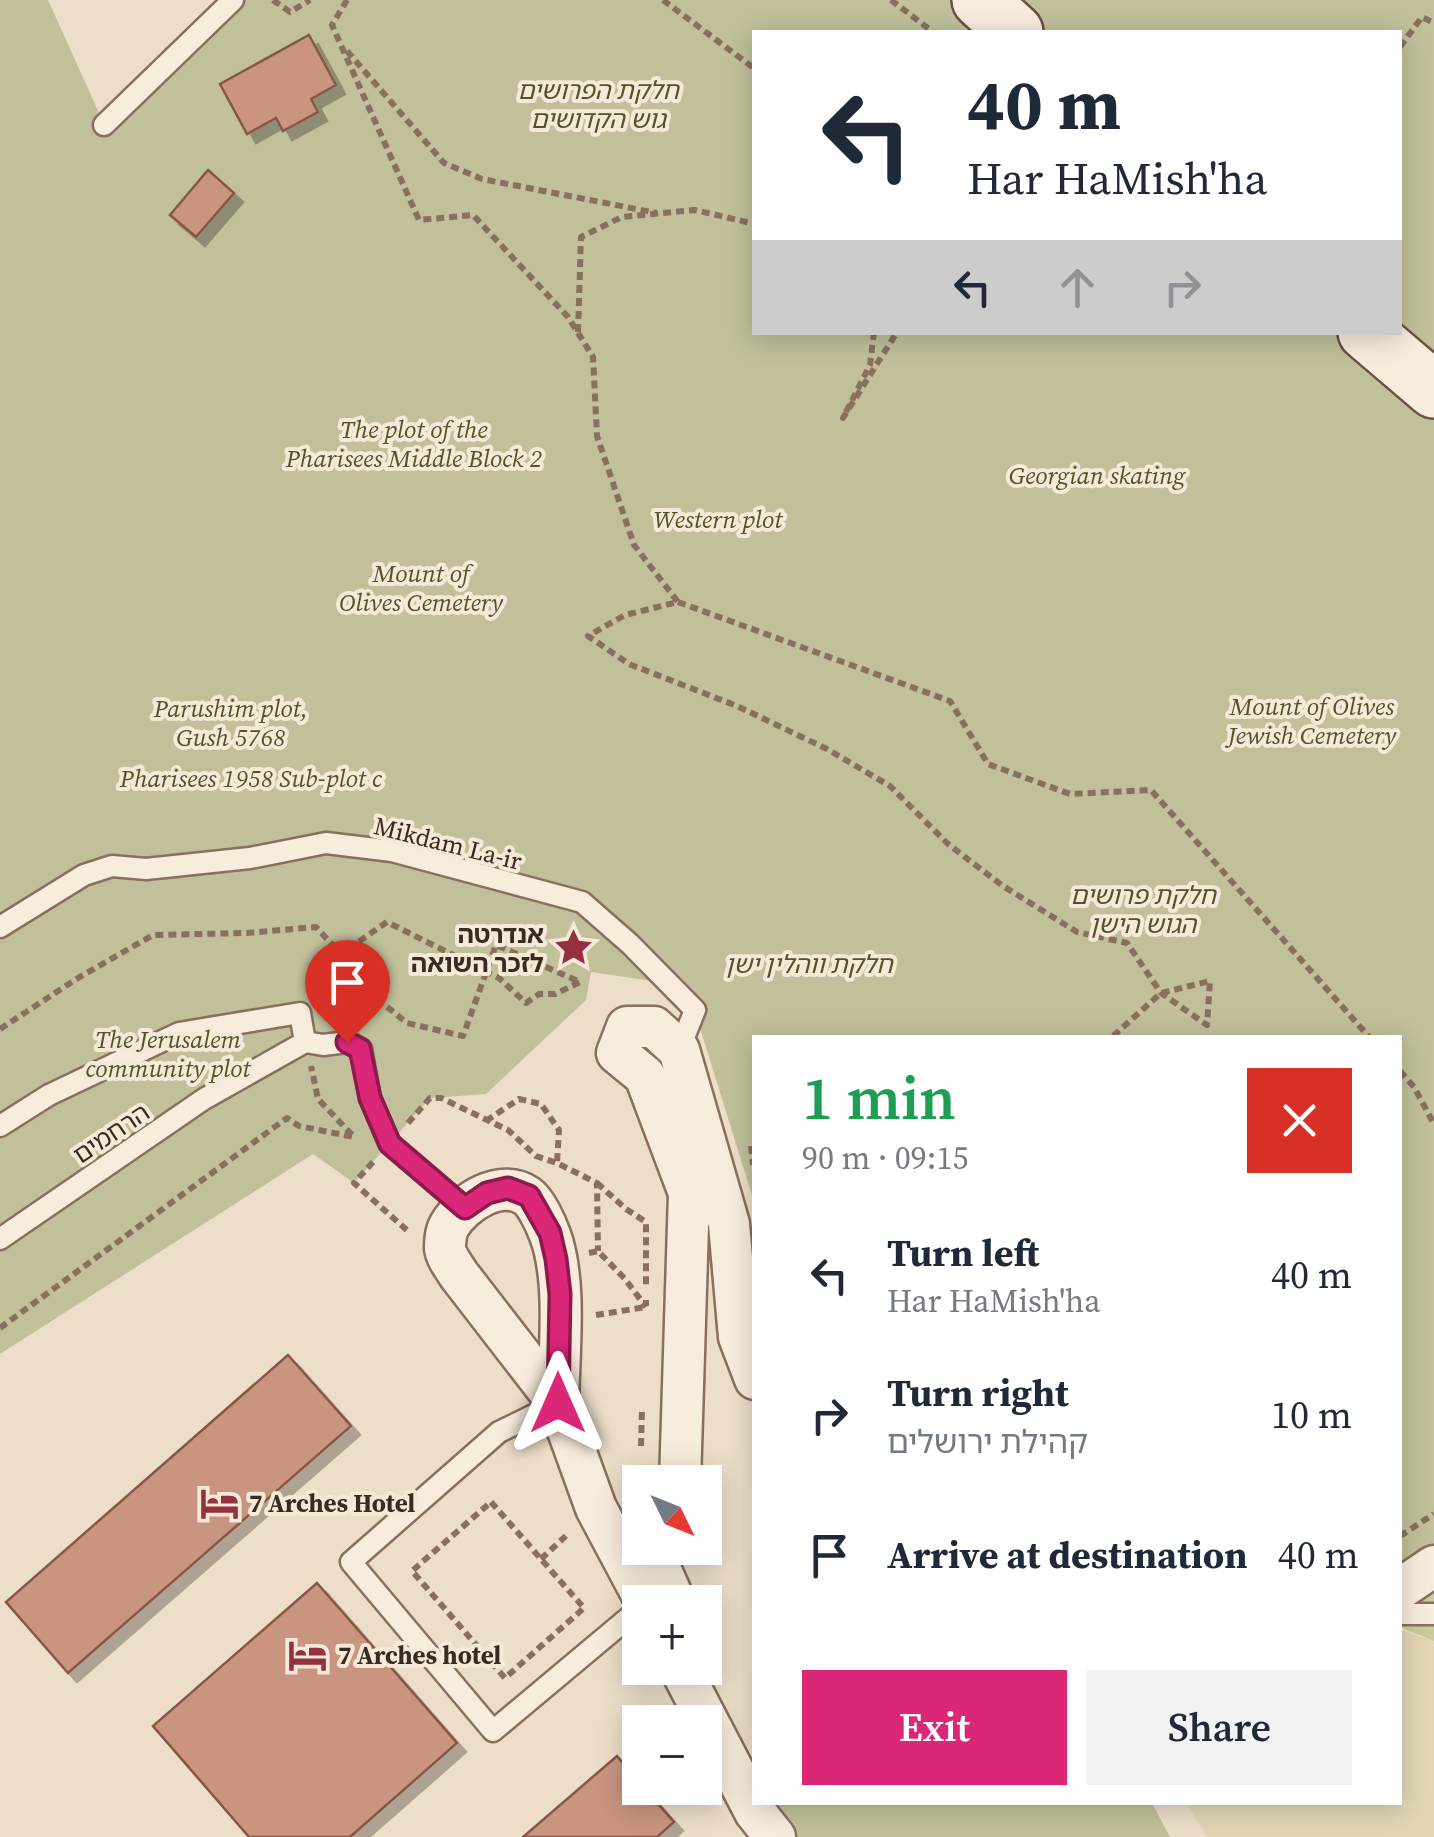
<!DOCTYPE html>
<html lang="en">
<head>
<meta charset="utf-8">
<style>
  :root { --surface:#fff; --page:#f2f2f3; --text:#1f2937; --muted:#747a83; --accent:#db2777 }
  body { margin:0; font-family:"Source Serif 4","Noto Sans Hebrew",serif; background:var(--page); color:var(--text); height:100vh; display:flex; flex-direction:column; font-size:38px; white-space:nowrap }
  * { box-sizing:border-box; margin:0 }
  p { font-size:32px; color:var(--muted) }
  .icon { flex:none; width:55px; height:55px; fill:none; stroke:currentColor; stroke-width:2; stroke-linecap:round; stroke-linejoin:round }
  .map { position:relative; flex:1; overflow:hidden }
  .side { position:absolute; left:752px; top:1035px; width:650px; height:770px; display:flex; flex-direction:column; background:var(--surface); border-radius:0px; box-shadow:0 5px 25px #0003 }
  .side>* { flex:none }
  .banner { position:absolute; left:752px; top:30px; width:650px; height:305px; border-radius:0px; box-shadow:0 5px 25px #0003; background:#fff; color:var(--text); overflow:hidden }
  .needle { width:65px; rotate:133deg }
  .buttons { position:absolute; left:622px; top:1465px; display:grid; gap:20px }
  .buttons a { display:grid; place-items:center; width:100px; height:100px; border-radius:0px; background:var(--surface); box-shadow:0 5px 25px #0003; font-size:50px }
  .pin { position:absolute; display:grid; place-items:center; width:85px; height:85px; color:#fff; margin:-102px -42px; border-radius:50% 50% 50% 0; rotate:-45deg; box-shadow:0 0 10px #0007 }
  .pin .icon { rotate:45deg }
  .me { position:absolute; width:110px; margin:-55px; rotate:0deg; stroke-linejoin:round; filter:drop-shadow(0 0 8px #0008) }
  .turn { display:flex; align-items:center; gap:35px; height:210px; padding:0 50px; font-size:45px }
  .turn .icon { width:130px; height:130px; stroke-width:2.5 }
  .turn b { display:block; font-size:70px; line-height:85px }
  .lanes { display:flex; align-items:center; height:95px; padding:0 50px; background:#0003; justify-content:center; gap:50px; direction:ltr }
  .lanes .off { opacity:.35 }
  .round { display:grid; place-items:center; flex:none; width:105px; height:105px; border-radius:0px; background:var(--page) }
  .headline { display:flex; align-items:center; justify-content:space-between; height:170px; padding:0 50px }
  h1 { font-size:60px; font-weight:600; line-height:75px; color:#1e9e55 }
  .cta { display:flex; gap:20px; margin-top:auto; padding:20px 50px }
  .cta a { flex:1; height:115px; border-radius:0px; background:var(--accent); color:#fff; font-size:40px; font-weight:600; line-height:115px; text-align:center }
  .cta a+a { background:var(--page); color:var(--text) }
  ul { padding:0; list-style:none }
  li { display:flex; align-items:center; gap:30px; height:140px; padding:0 50px }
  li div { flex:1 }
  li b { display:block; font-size:38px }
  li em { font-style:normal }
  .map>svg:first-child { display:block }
  .farmland { fill:#e2d6b6 }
  .green { fill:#cbcb9d }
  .cemetery { fill:#c1c09b; fill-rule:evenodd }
  .building { fill:#c99580; stroke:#875745; stroke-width:2.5; filter:url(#shadow) }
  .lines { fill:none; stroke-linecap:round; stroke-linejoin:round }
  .service-casing { stroke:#896f5e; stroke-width:25 }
  .minor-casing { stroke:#896f5e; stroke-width:45 }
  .secondary-casing { stroke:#6b5141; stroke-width:60 }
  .path { stroke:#896f5e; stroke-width:6; stroke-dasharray:8 5; stroke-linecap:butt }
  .service { stroke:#f8ecdc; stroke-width:20 }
  .minor { stroke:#f8ecdc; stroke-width:40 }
  .secondary { stroke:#f8ecdc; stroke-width:55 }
  .route-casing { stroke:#8e194d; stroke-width:25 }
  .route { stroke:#db2777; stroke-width:18 }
  .labels { text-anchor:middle; stroke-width:8; stroke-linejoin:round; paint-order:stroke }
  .park-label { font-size:25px; font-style:italic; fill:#505528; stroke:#f5e9d8 }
  .street-label { font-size:25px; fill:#3a2a21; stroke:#f5e9d8 }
  .poi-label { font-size:25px; font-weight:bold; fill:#3a2a21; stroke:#f5e9d8; text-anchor:start }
</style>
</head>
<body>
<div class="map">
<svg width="1434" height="1837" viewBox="0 0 1434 1837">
  <defs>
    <filter id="shadow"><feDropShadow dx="9" dy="9" stdDeviation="0" flood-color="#0004"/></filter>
  </defs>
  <rect width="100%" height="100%" fill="#eddec9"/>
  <!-- farmland -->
  <path class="farmland" d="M1400 1630 1434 1641V1837H1207L1186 1803 1400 1802Z"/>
  <!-- green -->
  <path class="green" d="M1434 1577V1641L1400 1627V1606Z"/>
  <!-- cemetery -->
  <g class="cemetery">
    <path d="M0 0H48L104 124 220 0H1434V1549L1400 1570V1038H755V1205L687 986 591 972 586 1000 486 1094 430 1098 354 1183 313 1154 0 1354ZM755 32H1400V332H755Z"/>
    <path d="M778 1802 1152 1803 1170 1837H777L755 1812Z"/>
  </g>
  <!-- building -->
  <g class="building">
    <path d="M309 35 336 85 311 99 318 112 283 131 276 118 247 134 220 84Z"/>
    <path d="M208 170 234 193 196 237 170 215Z"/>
    <path d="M288 1355 351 1426 68 1673 6 1602Z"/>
    <path d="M317 1583 457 1743 350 1837H249L153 1726Z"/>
    <path d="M617 1756 640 1783V1788H644L674 1822 657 1837H523Z"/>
  </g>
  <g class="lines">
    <defs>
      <g id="service">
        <path d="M104 125 233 0"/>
        <path d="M0 927 84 875 112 866 146 869 250 858 326 843 392 851 582 902 630 944 695 1010 679 1050"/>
        <path d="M0 1126 49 1095 179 1033 300 1013 305 1042 323 1045 347 1042 361 1049 370 1098 389 1143 465 1208"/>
        <path d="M0 1239 204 1099 305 1042"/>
        <path d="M558 1403 499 1432 351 1562 493 1731 640 1608"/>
        <path d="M1400 1614H1434"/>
      </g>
      <g id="minor">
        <path d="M558 1403C559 1353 567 1280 550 1235 546 1224 536 1202 527 1196 501 1178 463 1202 449 1226 446 1231 445 1242 445 1248 446 1257 454 1267 459 1275L558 1403 596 1508 646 1602"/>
        <path d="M680 1482 689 1193 645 1076 617 1053 627 1027H654L679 1050 729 1224 739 1337 755 1379"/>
        <path d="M651 1548 675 1602"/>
        <path d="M1400 1589 1434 1566"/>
        <path d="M680 1668 755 1812 775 1837"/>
      </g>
      <g id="secondary">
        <path d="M980 0 1015 32"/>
        <path d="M1366 332 1434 390"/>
      </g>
    </defs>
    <!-- service casing -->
    <use href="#service" class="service-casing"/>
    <!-- minor casing -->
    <use href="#minor" class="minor-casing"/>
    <!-- secondary casing -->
    <use href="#secondary" class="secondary-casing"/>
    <!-- path -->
    <g class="path">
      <path d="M273 0 290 12 310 0"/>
      <path d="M347 0 332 25 419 220 473 215 568 317 593 357 597 436 634 545 678 602 625 615 588 636 629 664 737 706 827 749 890 786 948 844 1003 886 1077 932 1127 943 1161 993 1207 1025 1210 981 1161 993 1111 1038"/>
      <path d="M663 0 755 69"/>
      <path d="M891 0 933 32"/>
      <path d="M1400 47 1422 17 1434 23"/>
      <path d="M347 51 444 163 482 179 657 213"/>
      <path d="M578 332 581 237 622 217 695 210 755 224"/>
      <path d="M874 332 870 365 843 418 897 332"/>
      <path d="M678 602 950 701 988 764 1070 794 1151 790 1370 1038"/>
      <path d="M318 995 360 985 407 1023 463 1036 496 945 578 981"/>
      <path d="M324 1009 348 949 387 922 499 978 526 1003 539 994H555L580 982"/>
      <path d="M0 1029 78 978 153 935 247 933 316 927 337 950 312 990"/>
      <path d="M1400 1071 1414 1087 1434 1124"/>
      <path d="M486 1121 519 1099 541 1104 559 1130 557 1163 597 1183 598 1251"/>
      <path d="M408 1123 430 1098H441L508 1130 536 1156 557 1163"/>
      <path d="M751 1146 753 1165"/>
      <path d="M373 1162 354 1183 409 1232"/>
      <path d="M597 1183 626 1209 646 1222V1288"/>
      <path d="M589 1253 598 1251 625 1279 646 1307"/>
      <path d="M596 1315 646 1307V1300"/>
      <path d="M0 1328 287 1118 299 1126 354 1137 318 1099 311 1066"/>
      <path d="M641 1446 642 1409"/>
      <path d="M491 1502 584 1608 505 1678 412 1571Z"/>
      <path d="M1400 1536 1434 1514"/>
      <path d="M541 1559 569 1533"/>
    </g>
    <!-- service -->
    <use href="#service" class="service"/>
    <!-- minor -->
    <use href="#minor" class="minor"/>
    <!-- secondary -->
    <use href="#secondary" class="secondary"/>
  </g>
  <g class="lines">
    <defs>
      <path id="route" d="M347 1042 360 1049 370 1098 390 1144 465 1208 487 1193 508 1188 529 1196 550 1233 556 1259 560 1294 558 1403"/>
    </defs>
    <!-- route casing -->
    <use href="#route" class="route-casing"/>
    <!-- route -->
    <use href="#route" class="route"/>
  </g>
  <!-- icons -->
  <defs>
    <symbol id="sight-bare" viewBox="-9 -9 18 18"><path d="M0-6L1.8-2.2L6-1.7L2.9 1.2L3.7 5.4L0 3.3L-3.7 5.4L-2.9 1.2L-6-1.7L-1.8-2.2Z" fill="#95303e" stroke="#f5e9d8" stroke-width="2.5" paint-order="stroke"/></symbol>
    <symbol id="hotel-bare" viewBox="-9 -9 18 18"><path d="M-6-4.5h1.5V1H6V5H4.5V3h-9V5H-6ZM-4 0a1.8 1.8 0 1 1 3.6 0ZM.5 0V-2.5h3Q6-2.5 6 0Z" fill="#95303e" stroke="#f5e9d8" stroke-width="2.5" paint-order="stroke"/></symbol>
  </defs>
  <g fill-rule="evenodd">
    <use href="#sight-bare" x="546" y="920" width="55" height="55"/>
    <use href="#hotel-bare" x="192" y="1476" width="55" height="55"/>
    <use href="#hotel-bare" x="280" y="1628" width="55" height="55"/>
  </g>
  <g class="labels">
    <!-- park labels -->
    <g class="park-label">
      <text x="598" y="99">חלקת הפרושים<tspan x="598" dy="29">גוש הקדושים</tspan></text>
      <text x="414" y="438">The plot of the<tspan x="414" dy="29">Pharisees Middle Block 2</tspan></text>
      <text x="1097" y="484">Georgian skating</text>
      <text x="718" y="528">Western plot</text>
      <text x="421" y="582">Mount of<tspan x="421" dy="29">Olives Cemetery</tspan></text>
      <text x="1312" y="715">Mount of Olives<tspan x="1312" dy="29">Jewish Cemetery</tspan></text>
      <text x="231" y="717">Parushim plot,<tspan x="231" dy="29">Gush 5768</tspan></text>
      <text x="251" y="787">Pharisees 1958 Sub-plot c</text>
      <text x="1143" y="904">חלקת פרושים<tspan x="1143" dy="29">הגוש הישן</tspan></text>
      <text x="809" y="973">חלקת ווהלין ישן</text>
      <text x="168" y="1048">The Jerusalem<tspan x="168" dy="29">community plot</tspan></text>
    </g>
    <!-- street labels -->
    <g class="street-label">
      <text transform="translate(448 843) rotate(14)" y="9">Mikdam La-ir</text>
      <text transform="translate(111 1133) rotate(-34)" y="9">הרחמים</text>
    </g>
    <!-- poi labels -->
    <g class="poi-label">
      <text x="544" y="943" text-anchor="end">אנדרטה<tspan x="544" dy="29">לזכר השואה</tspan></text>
      <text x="249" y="1512">7 Arches Hotel</text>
      <text x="338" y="1664">7 Arches hotel</text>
    </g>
  </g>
</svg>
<div class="buttons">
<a><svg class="needle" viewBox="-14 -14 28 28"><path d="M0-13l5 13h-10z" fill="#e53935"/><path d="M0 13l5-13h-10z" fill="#747a83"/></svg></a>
<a>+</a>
<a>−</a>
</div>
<div class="pin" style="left:347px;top:1042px;background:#d93025"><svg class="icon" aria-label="arrive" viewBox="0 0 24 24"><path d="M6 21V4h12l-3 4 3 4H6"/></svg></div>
<svg class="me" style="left:558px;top:1403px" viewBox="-20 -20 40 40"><path d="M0-17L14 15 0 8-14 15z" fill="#db2777" stroke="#fff" stroke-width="4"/></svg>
<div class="banner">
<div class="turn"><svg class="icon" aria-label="left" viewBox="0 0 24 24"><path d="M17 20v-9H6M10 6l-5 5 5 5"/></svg><div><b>40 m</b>Har HaMish'ha</div></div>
<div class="lanes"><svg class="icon" aria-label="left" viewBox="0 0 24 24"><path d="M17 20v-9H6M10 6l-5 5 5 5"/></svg><svg class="icon off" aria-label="ahead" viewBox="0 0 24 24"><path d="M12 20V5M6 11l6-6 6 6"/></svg><svg class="icon off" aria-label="right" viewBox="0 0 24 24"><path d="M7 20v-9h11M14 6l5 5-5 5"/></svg></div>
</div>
<section class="side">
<div class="headline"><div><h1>1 min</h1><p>90 m · 09:15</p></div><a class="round" style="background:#d93025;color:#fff"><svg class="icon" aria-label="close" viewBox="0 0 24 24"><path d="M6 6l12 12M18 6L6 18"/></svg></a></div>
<ul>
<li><svg class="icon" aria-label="left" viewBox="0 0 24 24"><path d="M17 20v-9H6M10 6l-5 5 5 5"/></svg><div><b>Turn left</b><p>Har HaMish'ha</p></div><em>40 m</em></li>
<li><svg class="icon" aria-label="right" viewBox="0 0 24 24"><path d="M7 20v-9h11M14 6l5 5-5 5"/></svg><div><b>Turn right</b><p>קהילת ירושלים</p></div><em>10 m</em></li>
<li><svg class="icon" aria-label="arrive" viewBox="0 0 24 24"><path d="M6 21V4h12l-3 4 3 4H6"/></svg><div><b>Arrive at destination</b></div><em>40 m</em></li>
</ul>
<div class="cta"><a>Exit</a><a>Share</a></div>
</section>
</div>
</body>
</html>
